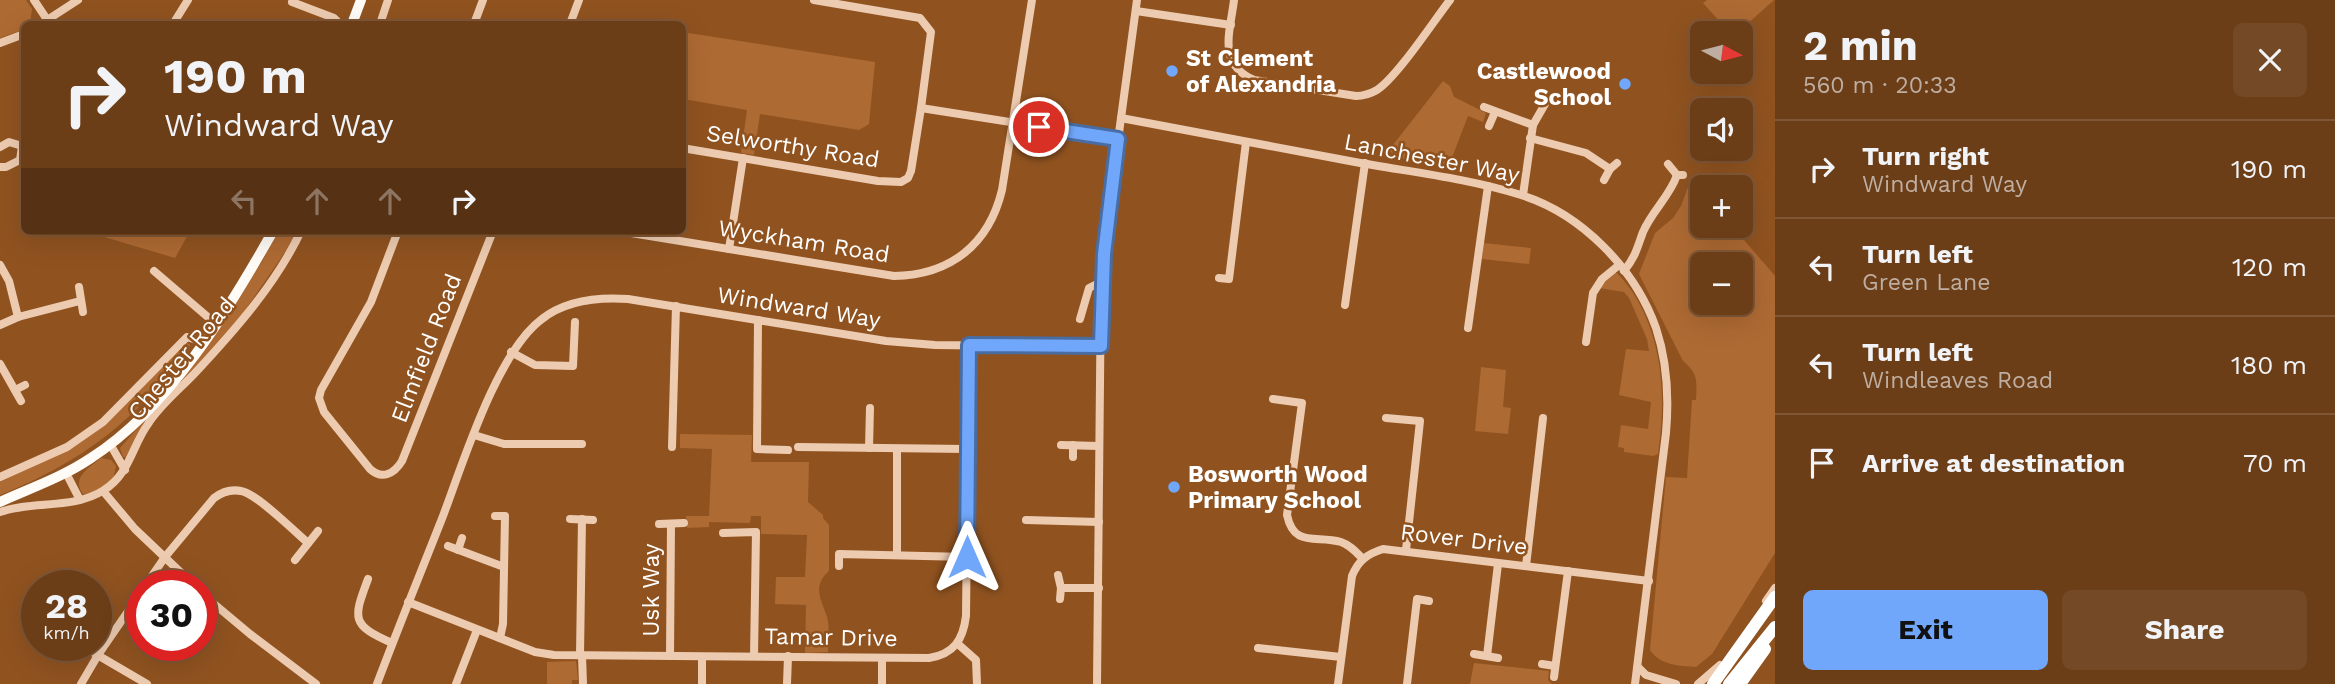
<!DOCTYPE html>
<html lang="en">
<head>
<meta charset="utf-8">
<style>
  :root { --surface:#6c3e18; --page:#744925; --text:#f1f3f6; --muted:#beaea2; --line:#7f5737; --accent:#71a7fa }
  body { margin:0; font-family:"Work Sans",sans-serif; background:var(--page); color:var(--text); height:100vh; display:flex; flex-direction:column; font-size:26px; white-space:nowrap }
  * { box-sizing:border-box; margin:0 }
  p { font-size:23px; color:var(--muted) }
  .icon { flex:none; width:38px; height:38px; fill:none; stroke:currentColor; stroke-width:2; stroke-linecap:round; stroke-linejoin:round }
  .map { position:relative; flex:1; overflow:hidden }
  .side { display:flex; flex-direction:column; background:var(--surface); width:560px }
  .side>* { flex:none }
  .top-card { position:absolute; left:21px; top:21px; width:665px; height:214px; border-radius:10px; box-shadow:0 7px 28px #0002,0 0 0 2px var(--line); background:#6c3e18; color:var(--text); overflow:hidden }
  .needle { width:46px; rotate:97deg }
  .buttons { position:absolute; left:1690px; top:21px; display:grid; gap:14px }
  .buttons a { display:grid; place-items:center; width:63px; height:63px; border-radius:10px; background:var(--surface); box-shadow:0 7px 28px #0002,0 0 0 2px var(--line); font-size:35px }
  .speed { position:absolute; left:21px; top:570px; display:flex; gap:14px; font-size:35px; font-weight:700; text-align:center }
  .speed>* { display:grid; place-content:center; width:91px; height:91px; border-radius:50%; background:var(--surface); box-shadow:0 7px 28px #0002,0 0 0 2px var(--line); line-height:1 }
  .speed small { font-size:18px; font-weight:400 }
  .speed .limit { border:10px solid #d22; background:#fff; color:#111 }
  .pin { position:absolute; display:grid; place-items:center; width:60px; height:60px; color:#fff; margin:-30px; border:4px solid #fff; border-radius:50%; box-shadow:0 2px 7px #0007 }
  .me { position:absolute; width:77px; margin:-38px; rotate:0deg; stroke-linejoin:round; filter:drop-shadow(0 0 5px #0008) }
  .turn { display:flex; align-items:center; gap:24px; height:147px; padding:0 28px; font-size:32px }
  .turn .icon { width:91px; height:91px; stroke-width:2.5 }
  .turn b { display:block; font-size:49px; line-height:60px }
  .lanes { display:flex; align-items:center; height:66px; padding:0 28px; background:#0003; justify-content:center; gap:35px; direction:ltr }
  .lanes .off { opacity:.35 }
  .round { display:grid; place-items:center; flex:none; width:74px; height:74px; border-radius:10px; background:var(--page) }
  .overview { display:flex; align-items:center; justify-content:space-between; height:119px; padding:0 28px }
  h1 { font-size:42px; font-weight:700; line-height:52px }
  .primary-button { display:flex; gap:14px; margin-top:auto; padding:14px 28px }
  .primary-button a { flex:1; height:80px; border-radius:10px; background:var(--accent); color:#111; font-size:28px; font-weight:700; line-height:80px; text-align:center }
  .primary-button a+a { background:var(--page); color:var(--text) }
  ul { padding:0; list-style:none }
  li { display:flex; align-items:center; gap:21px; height:98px; padding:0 28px; border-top:2px solid var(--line) }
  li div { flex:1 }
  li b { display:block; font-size:26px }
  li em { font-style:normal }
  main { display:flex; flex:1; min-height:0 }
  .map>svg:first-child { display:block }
  .green { fill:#ae6a33; fill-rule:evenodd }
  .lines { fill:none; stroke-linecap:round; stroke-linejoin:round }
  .minor { stroke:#edcbb0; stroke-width:8 }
  .major { stroke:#fffbf7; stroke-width:10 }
  .highway { stroke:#fff; stroke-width:12 }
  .route-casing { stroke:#496da2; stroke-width:18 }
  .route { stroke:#71a7fa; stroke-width:12 }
  .poi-dot { fill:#71a7fa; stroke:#905320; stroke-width:2.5 }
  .labels { text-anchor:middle; stroke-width:5; stroke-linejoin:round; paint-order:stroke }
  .poi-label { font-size:23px; font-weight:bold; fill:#fff; stroke:#905320; text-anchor:start }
  .street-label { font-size:23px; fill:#fff; stroke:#905320 }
</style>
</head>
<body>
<main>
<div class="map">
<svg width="1775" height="684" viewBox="0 0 1775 684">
  <rect width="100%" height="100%" fill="#905320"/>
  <!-- green -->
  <g class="green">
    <path d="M0 0H26L32 9 30 24H24L22 30 0 38Z"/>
    <path d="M1707 0H1774L1737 33H1730L1703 3Z"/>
    <path d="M682 32 875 62 869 124 859 130 760 114 754 155 741 153 747 110 683 99Z"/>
    <path d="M1443 81 1450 86 1454 97 1486 113 1483 122 1468 116 1448 168 1396 157 1389 150Z"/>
    <path d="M1693 180 1703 192V226H1732L1775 276V553L1712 654 1696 667C1679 666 1660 665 1650 650L1666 477 1687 478 1692 400H1696C1697 381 1698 373 1683 361L1639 274 1655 233 1673 218 1681 206 1690 182ZM1703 264H1741V303H1703Z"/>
    <path d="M84 231H190L175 258Z"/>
    <path d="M278 231H296L292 242 239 319 143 424 126 457H123L120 448 196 362 263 260Z"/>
    <path d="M1484 243 1531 248 1529 264 1482 259Z"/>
    <path d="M1614 273H1617C1662 319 1668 394 1658 454L1653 456 1624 452V448L1618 447 1621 425 1648 429 1651 402 1619 395 1626 349 1649 351 1647 339 1629 298 1624 292 1599 288Z"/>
    <path d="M188 343 190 345 189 350C134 421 84 461 0 495V480L60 454 85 438Z"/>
    <path d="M1481 367 1506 370 1503 407 1511 408 1508 434 1475 431Z"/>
    <path d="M680 434 752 435 751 462H809L808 502 823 515V518L829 525V571C811 587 822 600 827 617 830 627 828 641 828 652L805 653 806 605 775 604 776 577H805L807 535 761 534V516H751L750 523 709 522V527L687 528 686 516H709L712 449 680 448Z"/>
    <path d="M101 458 111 460 116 466 113 480 91 493 83 494C71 477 89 468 101 458Z"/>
    <path d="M576 661 578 680H572V684H547V662Z"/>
    <path d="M1474 663 1549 671 1548 680 1552 684H1470Z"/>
  </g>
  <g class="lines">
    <!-- minor -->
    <g class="minor">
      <path d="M34 0 50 24"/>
      <path d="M814 0 920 18 931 32 921 108 1118 139"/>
      <path d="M1234 0C1230 33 1217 64 1254 80L1356 96C1363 96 1370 94 1377 90 1397 77 1433 22 1450 0"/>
      <path d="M292 2 334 18 340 24"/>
      <path d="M1136 11 1231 25"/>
      <path d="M41 24 78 0"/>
      <path d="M173 24 188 0"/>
      <path d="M380 24 388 0"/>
      <path d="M474 24 483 0"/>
      <path d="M570 24 579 0"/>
      <path d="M0 43 24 34"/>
      <path d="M1484 107 1533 125"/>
      <path d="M1121 118C1199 133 1277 147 1355 162 1410 172 1467 178 1521 195 1582 214 1635 269 1656 328 1667 361 1669 399 1666 433L1635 684"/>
      <path d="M1489 126 1495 112"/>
      <path d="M1530 138 1586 153 1610 169 1617 163"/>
      <path d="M0 147 9 142 22 146"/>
      <path d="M682 148 878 181 901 182 908 178 911 171 921 108"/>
      <path d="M1668 164 1677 175H1683"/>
      <path d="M0 167H6L20 160 22 146"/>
      <path d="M1604 180 1610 169"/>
      <path d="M1523 195 1533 125 1549 97"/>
      <path d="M398 231 371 302 321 390 319 398 324 412 370 469C382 480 394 474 402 461L493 231"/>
      <path d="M619 231 894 276C951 275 989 244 1002 190L1032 0"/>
      <path d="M729 249 743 158"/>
      <path d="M0 265 9 281 18 317"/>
      <path d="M154 271 216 324"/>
      <path d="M1624 271C1636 256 1637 248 1643 232 1652 211 1670 196 1677 175"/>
      <path d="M1219 278 1229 279 1246 142"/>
      <path d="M79 287 83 312"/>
      <path d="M1345 305 1365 163"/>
      <path d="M1080 319 1089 288 1101 282"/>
      <path d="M758 320 757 449 788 450"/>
      <path d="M0 325 18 317 80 301"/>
      <path d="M1468 328 1488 186"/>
      <path d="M1586 342 1593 293 1602 279 1619 265"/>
      <path d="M511 352 535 365 573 366 575 322"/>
      <path d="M0 364 21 401"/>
      <path d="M15 390 25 385"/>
      <path d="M1273 399 1302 403 1287 515C1294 548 1316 535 1341 542 1350 545 1356 552 1363 559"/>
      <path d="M1386 418 1420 421 1406 550"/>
      <path d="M474 435 504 444H582"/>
      <path d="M110 444 125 470"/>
      <path d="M1061 445 1099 446"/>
      <path d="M672 447 676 306"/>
      <path d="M798 447 967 449"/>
      <path d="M869 448 870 408"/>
      <path d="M1073 457V445"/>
      <path d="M66 473 80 500"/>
      <path d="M0 477 67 447 103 422 187 337 203 342"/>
      <path d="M103 491 135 529 195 586"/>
      <path d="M0 512C33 500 73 510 104 490 129 475 132 446 148 424 160 405 180 389 195 373 235 330 276 284 301 231"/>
      <path d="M495 516H505L503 624 500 638"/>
      <path d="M570 519 593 520"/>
      <path d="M1026 520 1099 522"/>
      <path d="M659 524 684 523"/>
      <path d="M723 533 756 532 754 656"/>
      <path d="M448 546 504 567"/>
      <path d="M458 550 462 538"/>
      <path d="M897 555V450"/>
      <path d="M295 560 318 531"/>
      <path d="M839 566V554L967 557"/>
      <path d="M1526 566 1543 418"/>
      <path d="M1058 575 1061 588 1060 599"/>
      <path d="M368 579C353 619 351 625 392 643"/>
      <path d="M145 586 165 557 214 498C222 492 231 489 241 491 256 493 294 531 308 543"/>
      <path d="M1061 588H1099"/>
      <path d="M201 593 250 634 316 684"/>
      <path d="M1766 601 1775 588"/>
      <path d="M408 602 535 652 554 655 929 658C954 654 963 640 966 616L969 345"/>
      <path d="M958 644 976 660 977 684"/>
      <path d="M82 646 147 684"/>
      <path d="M1258 648 1341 657"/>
      <path d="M1474 654 1498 658"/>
      <path d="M580 655 582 519"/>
      <path d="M582 655 583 684"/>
      <path d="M670 656 671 524"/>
      <path d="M1487 656 1498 564"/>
      <path d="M702 657V684"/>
      <path d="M1542 664 1555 666"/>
      <path d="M1638 667 1646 675 1676 684"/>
      <path d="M1554 677 1568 571"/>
      <path d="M81 684 98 655 142 591"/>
      <path d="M377 684C398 628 421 572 443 516 463 463 497 352 542 319 566 300 598 297 628 299L886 341 935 345 1101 347"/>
      <path d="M456 684 477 630"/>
      <path d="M787 684 788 656"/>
      <path d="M882 684V658"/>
      <path d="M1097 684 1101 282 1111 192 1137 0"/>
      <path d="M1338 684 1352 576C1358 561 1367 554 1383 549L1649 581"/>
      <path d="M1407 684 1417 599 1429 601"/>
      <path d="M1698 684 1720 665"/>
    </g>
    <!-- major -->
    <g class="major">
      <path d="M352 24 361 0"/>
      <path d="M0 502C31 488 63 477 91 458 170 407 228 311 273 231"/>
    </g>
    <!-- highway -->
    <g class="highway">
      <path d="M1713 684 1775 597"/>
      <path d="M1729 684 1775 627"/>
      <path d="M1740 684 1765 649"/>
    </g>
  </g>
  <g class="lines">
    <defs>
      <path id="route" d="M967 557 969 345 1101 346 1104 254 1118 139 1039 127"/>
    </defs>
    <!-- route casing -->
    <use href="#route" class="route-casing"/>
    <!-- route -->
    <use href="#route" class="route"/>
  </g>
  <!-- markers -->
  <g class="poi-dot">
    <circle cx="1172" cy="71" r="7"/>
    <circle cx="1625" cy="84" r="7"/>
    <circle cx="1174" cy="487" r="7"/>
  </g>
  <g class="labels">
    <!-- poi labels -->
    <g class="poi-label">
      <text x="1186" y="66">St Clement<tspan x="1186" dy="26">of Alexandria</tspan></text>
      <text x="1611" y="79" text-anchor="end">Castlewood<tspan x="1611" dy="26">School</tspan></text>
      <text x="1188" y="482">Bosworth Wood<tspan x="1188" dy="26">Primary School</tspan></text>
    </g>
    <!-- street labels -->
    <g class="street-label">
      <text transform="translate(793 146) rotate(9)" y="8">Selworthy Road</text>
      <text transform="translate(1432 158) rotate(11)" y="8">Lanchester Way</text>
      <text transform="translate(804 241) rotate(9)" y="8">Wyckham Road</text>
      <text transform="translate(799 307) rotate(9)" y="8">Windward Way</text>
      <text transform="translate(426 348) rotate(-69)" y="8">Elmfield Road</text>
      <text transform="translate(181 358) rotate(-50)" y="8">Chester Road</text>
      <text transform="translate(1464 539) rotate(7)" y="8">Rover Drive</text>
      <text transform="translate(651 590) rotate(-90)" y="8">Usk Way</text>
      <text transform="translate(831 637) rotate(1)" y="8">Tamar Drive</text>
    </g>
  </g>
</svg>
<div class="buttons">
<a><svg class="needle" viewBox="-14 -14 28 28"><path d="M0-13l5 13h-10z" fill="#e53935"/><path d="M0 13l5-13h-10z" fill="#beaea2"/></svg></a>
<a><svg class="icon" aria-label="sound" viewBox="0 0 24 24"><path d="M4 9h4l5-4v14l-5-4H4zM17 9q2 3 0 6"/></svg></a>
<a>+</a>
<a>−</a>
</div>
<div class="speed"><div>28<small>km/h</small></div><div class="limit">30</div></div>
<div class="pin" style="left:1039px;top:127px;background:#d93025"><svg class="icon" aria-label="arrive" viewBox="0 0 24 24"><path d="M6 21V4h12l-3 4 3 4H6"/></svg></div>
<svg class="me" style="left:967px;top:557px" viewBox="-20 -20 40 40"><path d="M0-17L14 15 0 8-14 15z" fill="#71a7fa" stroke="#fff" stroke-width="4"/></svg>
<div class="top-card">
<div class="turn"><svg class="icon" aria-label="right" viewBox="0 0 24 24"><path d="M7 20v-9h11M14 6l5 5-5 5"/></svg><div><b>190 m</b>Windward Way</div></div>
<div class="lanes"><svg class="icon off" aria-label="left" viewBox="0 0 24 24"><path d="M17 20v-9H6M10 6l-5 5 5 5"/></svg><svg class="icon off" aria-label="ahead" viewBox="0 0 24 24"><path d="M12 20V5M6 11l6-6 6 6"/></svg><svg class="icon off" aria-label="ahead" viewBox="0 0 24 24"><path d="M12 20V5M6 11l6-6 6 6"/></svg><svg class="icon" aria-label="right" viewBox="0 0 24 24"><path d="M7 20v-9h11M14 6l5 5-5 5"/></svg></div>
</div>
</div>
<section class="side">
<div class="overview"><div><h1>2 min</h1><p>560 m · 20:33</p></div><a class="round"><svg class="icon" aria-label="close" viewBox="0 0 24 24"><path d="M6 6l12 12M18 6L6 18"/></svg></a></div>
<ul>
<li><svg class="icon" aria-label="right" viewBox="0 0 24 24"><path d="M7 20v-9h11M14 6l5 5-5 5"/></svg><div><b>Turn right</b><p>Windward Way</p></div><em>190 m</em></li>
<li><svg class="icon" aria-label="left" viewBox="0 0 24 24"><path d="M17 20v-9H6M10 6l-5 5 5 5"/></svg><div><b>Turn left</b><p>Green Lane</p></div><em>120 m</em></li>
<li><svg class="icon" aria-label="left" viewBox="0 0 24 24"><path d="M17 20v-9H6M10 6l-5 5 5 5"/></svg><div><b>Turn left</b><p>Windleaves Road</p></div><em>180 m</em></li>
<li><svg class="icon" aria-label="arrive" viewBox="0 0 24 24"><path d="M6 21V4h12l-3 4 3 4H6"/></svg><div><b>Arrive at destination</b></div><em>70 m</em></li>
</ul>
<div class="primary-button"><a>Exit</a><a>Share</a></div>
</section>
</main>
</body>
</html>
